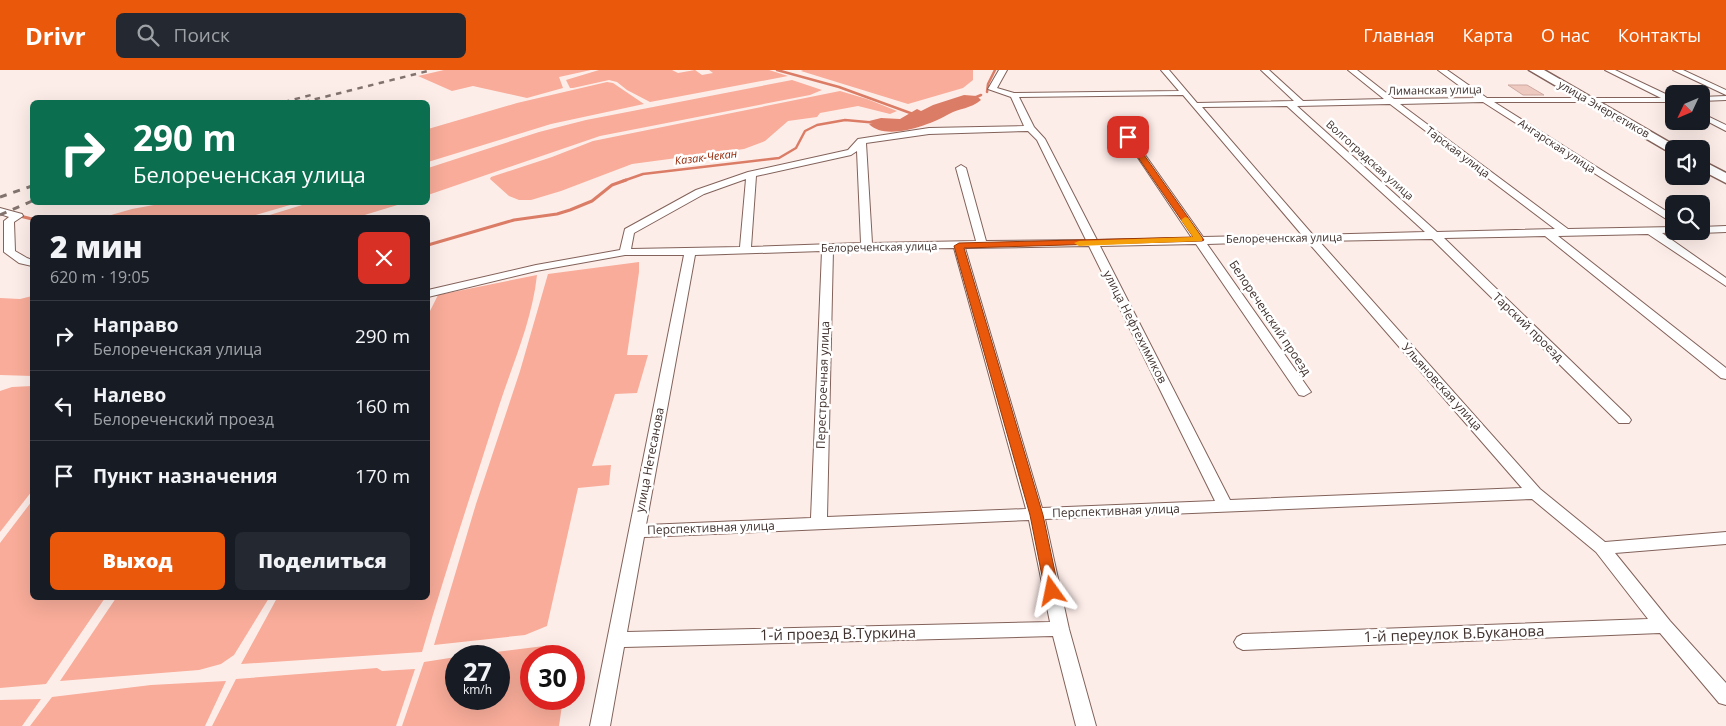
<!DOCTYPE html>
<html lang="ru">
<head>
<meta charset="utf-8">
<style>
  :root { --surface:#171b24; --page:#242831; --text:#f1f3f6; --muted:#9ea1a6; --line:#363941; --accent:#ea580c }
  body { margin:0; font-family:"Open Sans",sans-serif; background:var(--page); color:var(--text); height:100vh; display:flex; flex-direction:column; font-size:19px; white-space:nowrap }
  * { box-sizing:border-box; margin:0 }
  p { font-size:16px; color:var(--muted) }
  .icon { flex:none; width:28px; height:28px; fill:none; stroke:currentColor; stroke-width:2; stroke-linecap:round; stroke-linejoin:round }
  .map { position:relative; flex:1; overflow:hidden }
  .details { position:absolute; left:30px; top:145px; width:400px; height:385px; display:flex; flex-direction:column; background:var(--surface); border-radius:8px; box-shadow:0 5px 20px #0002 }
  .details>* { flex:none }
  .guide { position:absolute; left:30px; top:30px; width:400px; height:105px; border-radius:8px; box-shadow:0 5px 20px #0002; background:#0b6e4f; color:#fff; overflow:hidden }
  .needle { width:32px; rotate:226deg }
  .fabs { position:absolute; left:1665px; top:15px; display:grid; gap:10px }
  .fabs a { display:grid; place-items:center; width:45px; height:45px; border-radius:8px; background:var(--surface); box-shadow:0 5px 20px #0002; font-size:25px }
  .speed { position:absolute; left:445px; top:575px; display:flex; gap:10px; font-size:25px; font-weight:700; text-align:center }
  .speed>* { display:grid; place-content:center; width:65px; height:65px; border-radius:50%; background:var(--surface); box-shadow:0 5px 20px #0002; line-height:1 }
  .speed small { font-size:12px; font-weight:400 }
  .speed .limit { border:8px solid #d22; background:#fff; color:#111 }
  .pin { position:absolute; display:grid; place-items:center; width:42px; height:42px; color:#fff; margin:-21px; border-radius:10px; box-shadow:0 2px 8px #0006 }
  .me { position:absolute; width:55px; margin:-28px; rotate:348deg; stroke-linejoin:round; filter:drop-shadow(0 0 4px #0008) }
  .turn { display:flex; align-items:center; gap:18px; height:105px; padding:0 20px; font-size:22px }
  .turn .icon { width:65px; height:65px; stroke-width:2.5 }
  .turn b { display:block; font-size:35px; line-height:42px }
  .round { display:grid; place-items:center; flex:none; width:52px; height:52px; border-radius:8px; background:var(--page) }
  .overview { display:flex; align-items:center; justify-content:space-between; height:85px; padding:0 20px }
  h1 { font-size:30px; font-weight:800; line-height:38px }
  .primary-button { display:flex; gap:10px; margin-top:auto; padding:10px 20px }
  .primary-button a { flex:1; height:58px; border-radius:8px; background:var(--accent); color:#fff; font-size:20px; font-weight:800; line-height:58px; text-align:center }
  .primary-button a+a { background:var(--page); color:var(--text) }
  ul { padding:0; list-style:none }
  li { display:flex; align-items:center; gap:15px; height:70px; padding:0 20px; border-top:1px solid var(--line) }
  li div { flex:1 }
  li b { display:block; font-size:19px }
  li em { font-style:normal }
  header { display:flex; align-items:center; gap:30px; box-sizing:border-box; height:70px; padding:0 25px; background:var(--accent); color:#fff }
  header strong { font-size:24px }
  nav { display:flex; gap:28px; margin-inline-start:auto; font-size:18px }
  .search { width:350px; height:45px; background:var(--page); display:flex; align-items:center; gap:12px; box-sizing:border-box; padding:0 18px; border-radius:8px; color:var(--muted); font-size:19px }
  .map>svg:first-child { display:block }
  .green { fill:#f8ac99 }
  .water { fill:#db7d66 }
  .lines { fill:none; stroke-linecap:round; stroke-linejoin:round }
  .stream-far1 { stroke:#db7d66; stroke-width:2.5 }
  .stream { stroke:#db7d66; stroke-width:3 }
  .building { fill:#eec9c0; stroke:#cda9a0 }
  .minor-casing { stroke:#82625a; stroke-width:2 }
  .primary-casing { stroke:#82625a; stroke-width:3 }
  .minor { fill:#fff; fill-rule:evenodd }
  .primary { fill:#fff; fill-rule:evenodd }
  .rail-far1 { stroke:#82736f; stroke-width:2.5; stroke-dasharray:5.5 5.5; stroke-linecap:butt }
  .rail { stroke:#82736f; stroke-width:3; stroke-dasharray:7 7; stroke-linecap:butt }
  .route { fill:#ea580c; stroke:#983908 }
  .slow { fill:#f59e0b }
  .labels { text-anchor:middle; stroke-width:5; stroke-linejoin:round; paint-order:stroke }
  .far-street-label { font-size:11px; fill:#3f312d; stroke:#fff }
  .far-water-label { font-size:11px; font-style:italic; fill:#922200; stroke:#fff }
  .street-label { font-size:12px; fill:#3f312d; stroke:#fff }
  .near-street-label { font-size:15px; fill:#3f312d; stroke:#fff }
</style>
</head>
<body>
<header>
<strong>Drivr</strong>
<div class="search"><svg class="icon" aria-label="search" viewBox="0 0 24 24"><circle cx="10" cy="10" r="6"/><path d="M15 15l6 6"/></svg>Поиск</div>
<nav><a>Главная</a><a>Карта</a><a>О нас</a><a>Контакты</a></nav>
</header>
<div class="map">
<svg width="1726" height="656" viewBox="0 0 1726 656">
  <rect width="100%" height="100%" fill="#fdede9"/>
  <!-- green -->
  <g class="green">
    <path d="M444 0H591L559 7 563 18 527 28 473 16 452 21 418 6Z"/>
    <path d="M599 0H672L678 3 695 0 702 5 713 3 709 0H769L788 6 650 32 627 20 617 12 609 10 573 18H570L566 10Z"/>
    <path d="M803 0H973V10L963 18 908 34 801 1Z"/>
    <path d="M792 10 822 20 810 25 600 66 428 125V98L539 62 586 50Z"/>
    <path d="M607 12 613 13 644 34 551 54 428 92V59L517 33Z"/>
    <path d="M840 21 867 29 897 41 890 44 858 36 820 43 817 47 788 51 765 71 744 79 632 94 561 121 531 130H519L509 126 490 109 491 107 552 87 593 71Z"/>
    <path d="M170 132H297V133L249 147H104L132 139Z"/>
    <path d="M312 132H404V133L358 147H263Z"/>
    <path d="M639 192V202L627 285H648L637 323 615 324 592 396 611 395 609 415 578 418 547 556 525 565 434 575 476 434 520 301 548 204Z"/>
    <path d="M537 205C532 251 513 293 499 336 473 418 446 499 422 582L241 594 277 528H428V245L438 225Z"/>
    <path d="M32 226V306L0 305V228L20 229Z"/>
    <path d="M32 316V421L0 462V321L12 317Z"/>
    <path d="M32 431V528H105L46 614 0 618V473Z"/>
    <path d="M116 528H269L234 585 221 594 199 600 60 611Z"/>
    <path d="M544 576 542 586H531V629H563L559 656H402L424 592 456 587V629H499V586H464Z"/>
    <path d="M377 598 382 601 415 599 396 656H212L236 609Z"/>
    <path d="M226 611 205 656H30L52 627 151 615Z"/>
    <path d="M41 629 22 656H0V630Z"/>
  </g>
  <!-- water -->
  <path class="water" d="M964 25 977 26 981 30C970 39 960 38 949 44 932 54 886 72 869 54L873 53 869 51 881 48 900 49 917 39 921 41 933 35Z"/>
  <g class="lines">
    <!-- stream-far1 -->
    <g class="stream-far1">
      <path d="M777 0 839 17 913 44"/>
      <path d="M987 22 988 14 995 0"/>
      <path d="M974 28 981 25"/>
      <path d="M623 111 643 104 779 88 796 78 805 61 817 55 845 50 878 53"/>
    </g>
    <!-- stream -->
    <g class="stream">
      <path d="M20 146 32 149"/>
      <path d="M428 175 514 150 557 144 570 140 592 131 612 115 626 110"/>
    </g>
  </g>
  <!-- building -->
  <path class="building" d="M1508 15H1527L1544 25H1523Z"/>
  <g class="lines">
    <defs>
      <g id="minor">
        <path d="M999 0H1007L997 18 1014 23 1179 21 1161 0H1169L1197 33 1294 31 1261 0H1269L1303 31 1384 29 1348 0H1357L1394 29 1476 28 1438 0H1447L1487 28H1661L1605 0H1615L1674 28V32H1494L1674 146V154L1483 32 1400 34 1568 159 1674 157V161L1678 162 1662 163 1726 208V216L1648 164 1558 166 1726 298V309L1721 308 1545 166 1444 168 1629 347 1631 350 1629 353H1619L1432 169 1319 171 1540 419 1605 472 1726 462V474L1615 483 1670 551 1726 613V635L1719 633 1660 563 1243 580 1237 577 1234 572 1237 567 1243 564 1648 549 1596 482 1532 429 1045 449 1069 559 1096 656H1076L1053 566 624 577 610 656H590L684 185H625L536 201 428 227V220L536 195 620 180 625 159 696 120 748 102 848 80 858 69 929 58 1024 56 1011 27 988 19ZM1183 25 1302 165 1203 167 1131 65 1128 64 1124 67 1192 168 1097 170 1045 69 1034 57 1019 27ZM1390 34 1555 159 1437 162 1297 36ZM1287 36 1288 37 1425 162 1313 165 1202 37ZM1028 61 1037 70 1086 170 986 171 966 98 961 95 956 98 976 171 872 173 866 73 929 64ZM857 81 861 173 751 177 756 106 851 85ZM746 109 740 177 631 179 634 163 704 124ZM1307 171 1522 418 1230 430 1100 176 1196 174 1299 325 1304 326 1311 322 1207 174ZM1089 176 1215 431 1042 438 965 178ZM954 178 1026 439 827 447 833 180ZM822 181 811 448 646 455 695 185ZM1029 450 1050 552 627 562 644 467Z"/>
        <path d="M1673 0H1683L1726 20V25Z"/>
        <path d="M1726 26V30L1701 31V27Z"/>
        <path d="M1701 43 1726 55V61L1701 48Z"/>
        <path d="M0 138 22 144 23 146 14 152 15 181 27 188 32 190V196L19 193 4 182V151L9 147 0 144Z"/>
        <path d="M1726 156V162L1701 163 1697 161H1701V157Z"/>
      </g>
      <g id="primary">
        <path d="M1529 0H1544L1681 79H1674V83L1669 82Z"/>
        <path d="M1701 90 1726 103V113L1701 100Z"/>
      </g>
    </defs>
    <!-- minor casing -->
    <use href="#minor" class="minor-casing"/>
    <!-- primary casing -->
    <use href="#primary" class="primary-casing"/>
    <!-- minor -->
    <use href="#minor" class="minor"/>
    <!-- primary -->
    <use href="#primary" class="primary"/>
    <!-- rail-far1 -->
    <g class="rail-far1">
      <path d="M284 32 311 25"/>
      <path d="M304 32 432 0"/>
    </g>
    <!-- rail -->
    <g class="rail">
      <path d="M0 127 32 116"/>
      <path d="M0 145 32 131"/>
    </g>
  </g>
  <!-- route -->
  <path class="route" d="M1125 65H1130L1204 170 1202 171 964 178 1043 445 1059 521 1057 525 1052 527 1047 525 1045 521 1030 445 954 176 959 173 1193 167 1124 67Z"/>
  <!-- slow -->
  <path class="slow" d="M1185 147 1188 148 1202 168V171L1079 176 1074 173 1079 171 1193 167 1181 150Z"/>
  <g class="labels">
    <!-- far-street labels -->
    <g class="far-street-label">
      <text transform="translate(1435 20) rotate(-1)" y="4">Лиманская улица</text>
      <text transform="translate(1604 39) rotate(30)" y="4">улица Энергетиков</text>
      <text transform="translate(1557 76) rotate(33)" y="4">Ангарская улица</text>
      <text transform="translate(1458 82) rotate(37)" y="4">Тарская улица</text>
      <text transform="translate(1370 90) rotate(42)" y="4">Волгоградская улица</text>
      <text transform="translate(1284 168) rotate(-1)" y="4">Белореченская улица</text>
      <text transform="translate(879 177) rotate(-1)" y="4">Белореченская улица</text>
    </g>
    <!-- far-water labels -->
    <g class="far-water-label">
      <text transform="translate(706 87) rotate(-7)" y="4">Казак-Чекан</text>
    </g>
    <!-- street labels -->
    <g class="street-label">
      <text transform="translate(1270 248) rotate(56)" y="4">Белореченский проезд</text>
      <text transform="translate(1135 257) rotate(63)" y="4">улица Нефтехимиков</text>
      <text transform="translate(1528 257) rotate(44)" y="4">Тарский проезд</text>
      <text transform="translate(823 315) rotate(-88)" y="4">Перестроечная улица</text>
      <text transform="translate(1442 317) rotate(48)" y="4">Ульяновская улица</text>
      <text transform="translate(650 390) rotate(-79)" y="4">улица Нетесанова</text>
      <text transform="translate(1116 441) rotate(-2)" y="4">Перспективная улица</text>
      <text transform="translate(711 458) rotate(-2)" y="4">Перспективная улица</text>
    </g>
    <!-- near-street labels -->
    <g class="near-street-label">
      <text transform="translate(838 564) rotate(-1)" y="5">1-й проезд В.Туркина</text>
      <text transform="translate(1454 564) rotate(-2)" y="5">1-й переулок В.Буканова</text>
    </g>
  </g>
</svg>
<div class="fabs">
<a><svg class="needle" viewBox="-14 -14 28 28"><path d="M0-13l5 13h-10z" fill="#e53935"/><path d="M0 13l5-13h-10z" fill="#9ea1a6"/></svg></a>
<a><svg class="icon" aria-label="sound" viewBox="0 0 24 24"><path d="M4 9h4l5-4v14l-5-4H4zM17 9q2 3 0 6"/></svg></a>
<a><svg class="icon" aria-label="search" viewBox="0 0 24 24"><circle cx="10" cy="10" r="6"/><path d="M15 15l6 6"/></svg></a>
</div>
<div class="speed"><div>27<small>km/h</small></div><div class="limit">30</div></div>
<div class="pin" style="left:1128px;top:67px;background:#d93025"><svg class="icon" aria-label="arrive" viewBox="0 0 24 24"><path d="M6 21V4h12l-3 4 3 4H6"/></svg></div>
<svg class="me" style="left:1052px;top:521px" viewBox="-20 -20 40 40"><path d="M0-17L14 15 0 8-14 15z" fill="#ea580c" stroke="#fff" stroke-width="4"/></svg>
<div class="guide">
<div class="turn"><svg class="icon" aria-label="right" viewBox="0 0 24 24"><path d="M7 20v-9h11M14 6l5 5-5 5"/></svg><div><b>290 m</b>Белореченская улица</div></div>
</div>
<section class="details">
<div class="overview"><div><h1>2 мин</h1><p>620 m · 19:05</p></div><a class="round" style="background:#d93025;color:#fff"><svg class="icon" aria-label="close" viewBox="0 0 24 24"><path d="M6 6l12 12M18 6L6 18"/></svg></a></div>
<ul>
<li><svg class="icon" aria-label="right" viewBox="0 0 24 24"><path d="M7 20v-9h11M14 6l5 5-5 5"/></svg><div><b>Направо</b><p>Белореченская улица</p></div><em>290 m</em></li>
<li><svg class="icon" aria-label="left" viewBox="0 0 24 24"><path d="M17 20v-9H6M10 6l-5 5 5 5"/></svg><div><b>Налево</b><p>Белореченский проезд</p></div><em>160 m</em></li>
<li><svg class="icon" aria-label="arrive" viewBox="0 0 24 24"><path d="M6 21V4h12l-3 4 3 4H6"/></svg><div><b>Пункт назначения</b></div><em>170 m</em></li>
</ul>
<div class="primary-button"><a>Выход</a><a>Поделиться</a></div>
</section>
</div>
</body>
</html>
